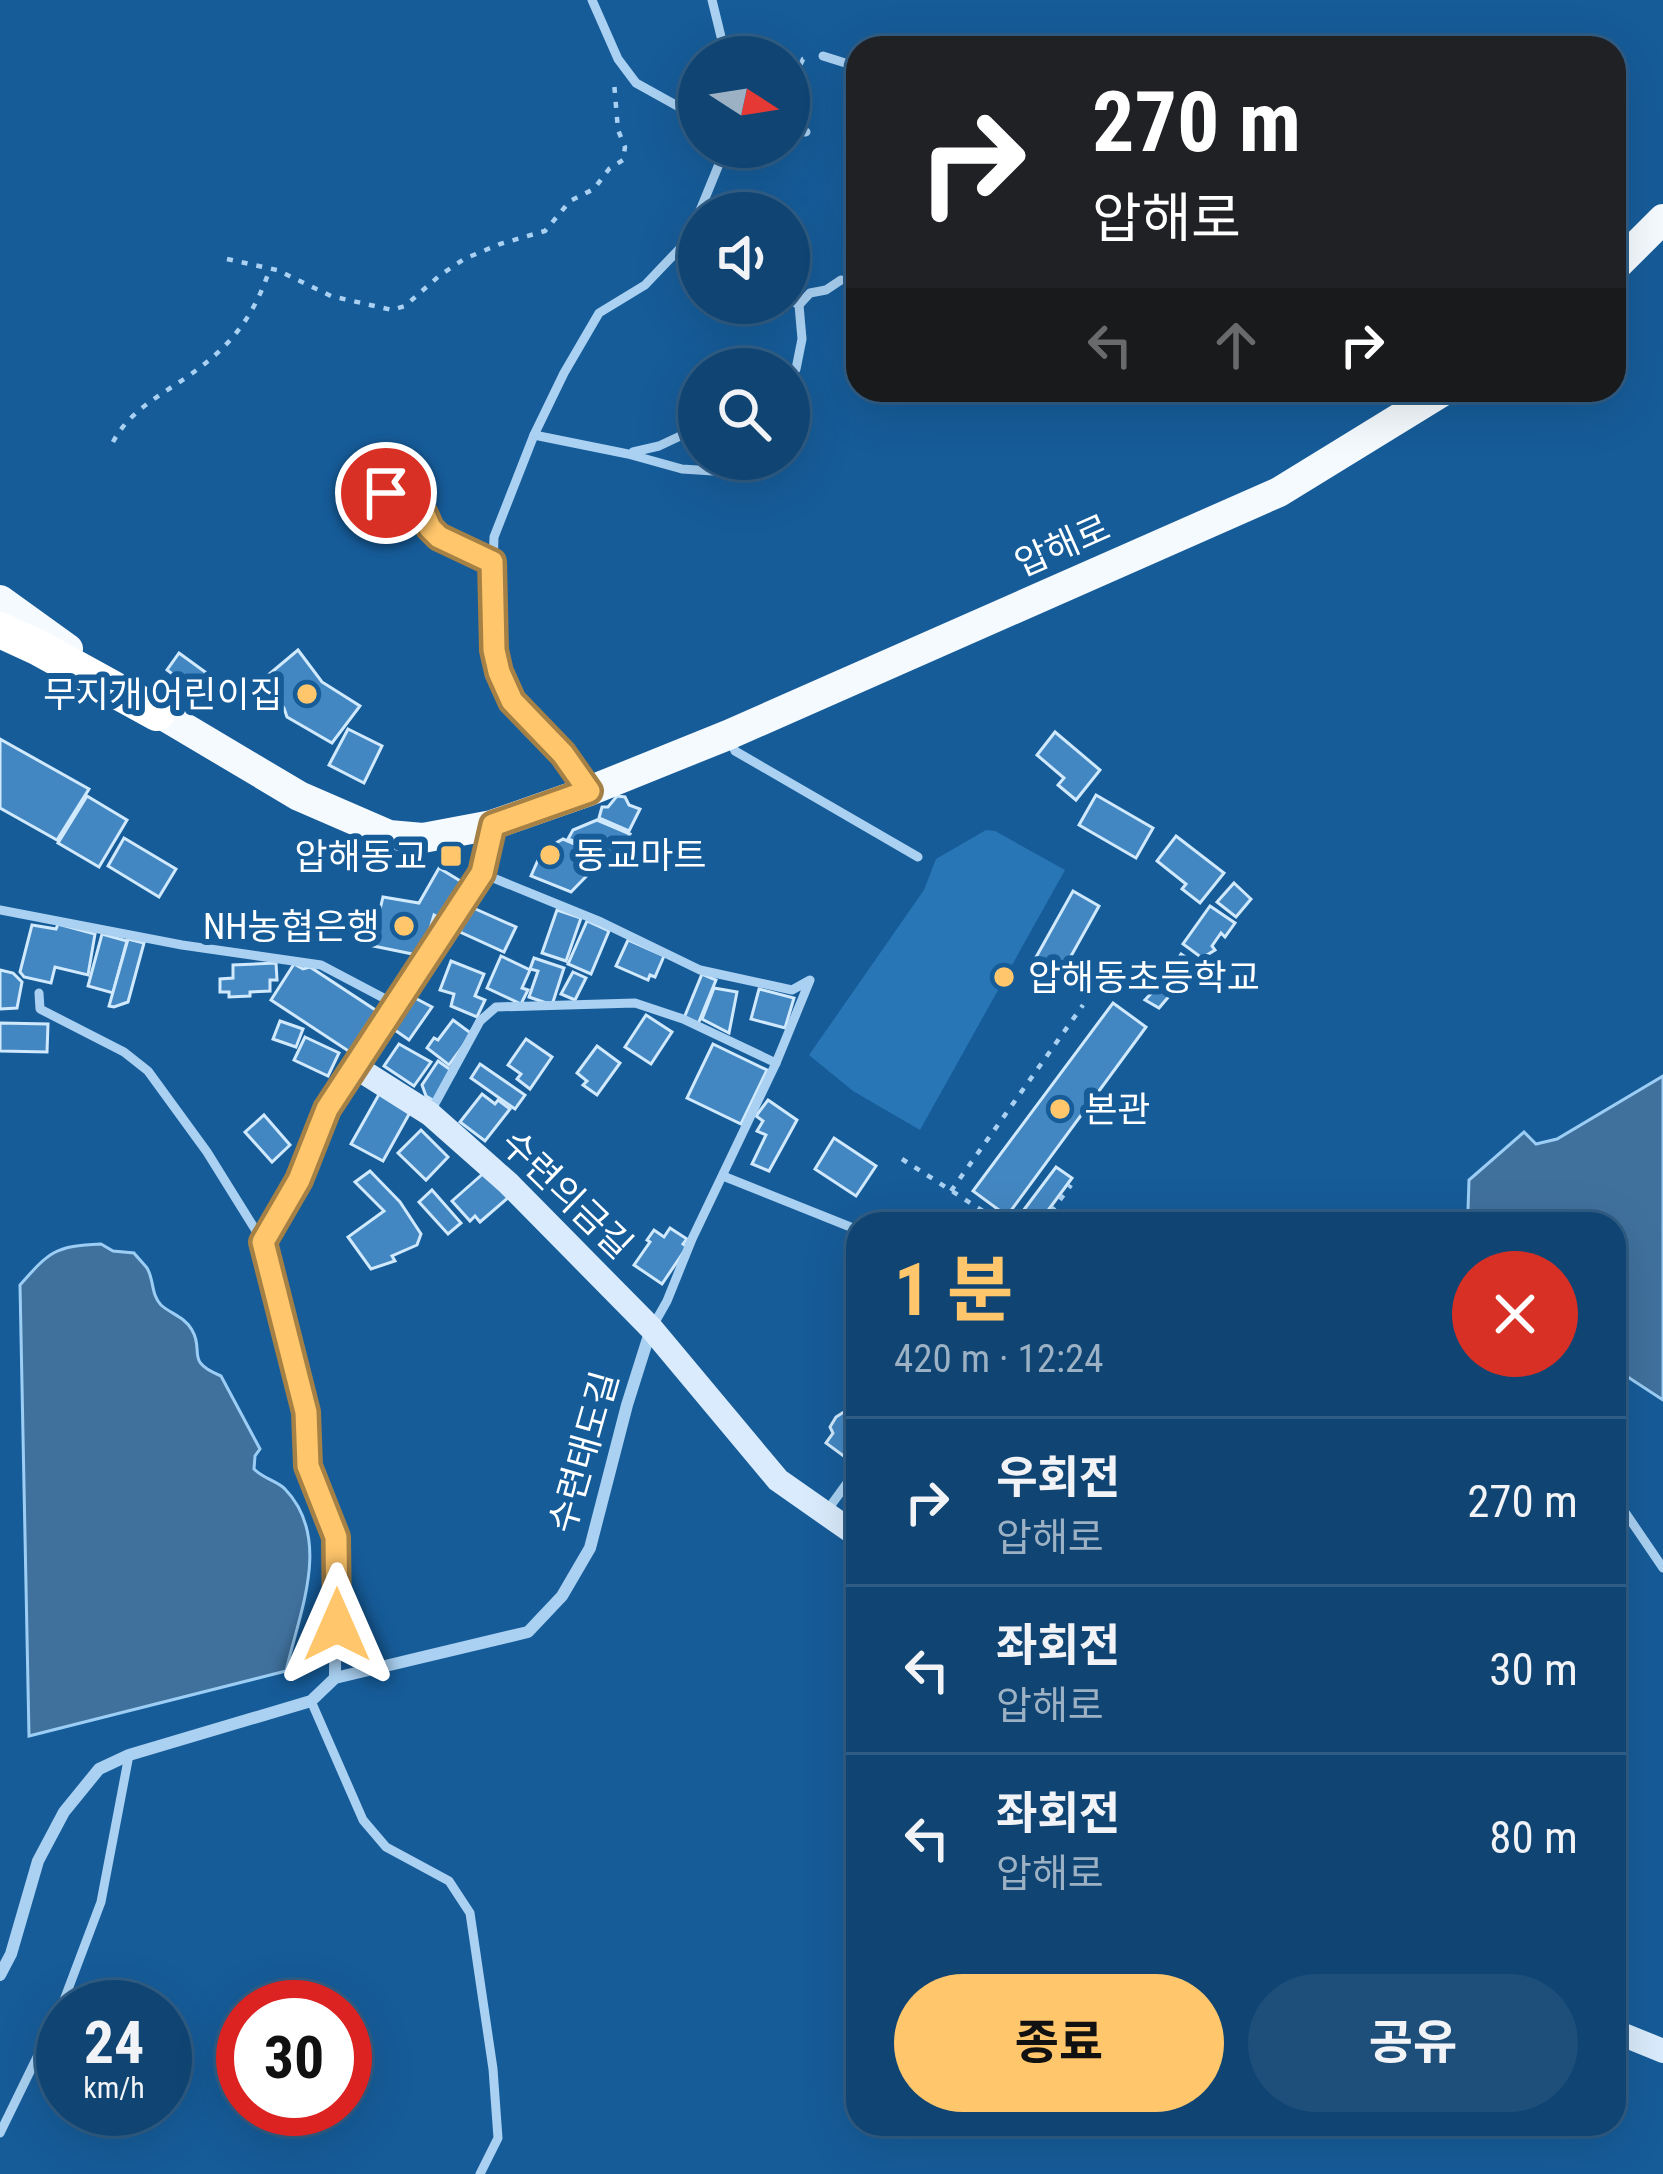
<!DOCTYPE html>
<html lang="ko">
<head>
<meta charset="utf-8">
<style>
  :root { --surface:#104573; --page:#1e4f7b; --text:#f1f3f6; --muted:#9cb1c4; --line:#305d85; --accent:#ffc66b }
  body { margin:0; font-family:"Roboto Condensed","Noto Sans KR",sans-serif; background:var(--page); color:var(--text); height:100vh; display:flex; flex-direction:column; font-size:45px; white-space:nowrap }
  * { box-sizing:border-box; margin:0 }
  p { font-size:39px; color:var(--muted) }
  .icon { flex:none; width:66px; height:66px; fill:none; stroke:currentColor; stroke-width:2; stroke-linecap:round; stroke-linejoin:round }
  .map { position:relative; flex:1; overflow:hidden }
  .side { position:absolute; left:846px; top:1212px; width:780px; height:924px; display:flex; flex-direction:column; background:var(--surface); border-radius:36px; box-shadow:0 12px 48px #0002,0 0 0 3px var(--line) }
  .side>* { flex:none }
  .top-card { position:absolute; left:846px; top:36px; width:780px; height:366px; border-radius:36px; box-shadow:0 12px 48px #0002,0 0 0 3px var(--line); background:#202124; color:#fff; overflow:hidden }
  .needle { width:78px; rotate:102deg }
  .tools { position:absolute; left:678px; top:36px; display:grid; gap:24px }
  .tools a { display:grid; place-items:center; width:132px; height:132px; border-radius:50%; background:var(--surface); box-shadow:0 12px 48px #0002,0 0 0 3px var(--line); font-size:60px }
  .speed { position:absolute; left:36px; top:1980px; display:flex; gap:24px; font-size:60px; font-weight:700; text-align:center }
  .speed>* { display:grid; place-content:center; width:156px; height:156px; border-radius:50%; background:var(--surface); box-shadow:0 12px 48px #0002,0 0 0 3px var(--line); line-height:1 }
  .speed small { font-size:30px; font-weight:400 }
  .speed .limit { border:18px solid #d22; background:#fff; color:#111 }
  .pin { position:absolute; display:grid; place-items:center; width:102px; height:102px; color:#fff; margin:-51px; border:6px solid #fff; border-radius:50%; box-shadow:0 3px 12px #0007 }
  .me { position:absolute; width:132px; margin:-66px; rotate:0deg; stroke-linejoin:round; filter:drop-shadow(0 0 9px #0008) }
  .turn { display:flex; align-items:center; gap:42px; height:252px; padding:0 48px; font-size:54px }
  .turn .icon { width:156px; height:156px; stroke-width:2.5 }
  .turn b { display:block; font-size:84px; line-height:102px }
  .lanes { display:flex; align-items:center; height:114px; padding:0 48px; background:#0003; justify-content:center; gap:60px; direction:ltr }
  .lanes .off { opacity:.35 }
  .round { display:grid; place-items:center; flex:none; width:126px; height:126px; border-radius:63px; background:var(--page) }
  .summary { display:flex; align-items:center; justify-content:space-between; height:204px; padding:0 48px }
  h1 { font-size:72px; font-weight:700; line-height:90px; color:var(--accent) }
  .cta { display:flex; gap:24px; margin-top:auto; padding:24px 48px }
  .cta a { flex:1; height:138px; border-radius:72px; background:var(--accent); color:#111; font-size:48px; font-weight:700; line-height:138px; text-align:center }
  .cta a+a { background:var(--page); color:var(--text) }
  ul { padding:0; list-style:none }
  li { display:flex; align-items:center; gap:36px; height:168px; padding:0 48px; border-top:3px solid var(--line) }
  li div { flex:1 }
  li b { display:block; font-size:45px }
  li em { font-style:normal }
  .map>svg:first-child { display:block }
  .pitch { fill:#2976b7 }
  .water { fill:#40719d; stroke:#9ccef5; stroke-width:3 }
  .building { fill:#4387c2; stroke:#d1e9fc; stroke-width:3 }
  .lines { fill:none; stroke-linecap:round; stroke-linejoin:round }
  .path { stroke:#aad1f2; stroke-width:4.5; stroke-dasharray:6 9; stroke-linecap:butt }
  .lane { stroke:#aad1f2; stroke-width:9 }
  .street { stroke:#aad1f2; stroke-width:12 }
  .secondary { stroke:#d9ebfc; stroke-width:24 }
  .primary { stroke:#f5faff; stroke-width:30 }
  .highway { stroke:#fff; stroke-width:36 }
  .route-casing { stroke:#a68146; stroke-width:30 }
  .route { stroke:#ffc66b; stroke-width:21 }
  .poi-dot { fill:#ffc66b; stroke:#165c99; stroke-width:4.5 }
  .labels { text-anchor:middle; stroke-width:12; stroke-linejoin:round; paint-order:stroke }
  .street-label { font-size:36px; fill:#fff; stroke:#165c99 }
  .poi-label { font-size:36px; fill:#fff; stroke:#165c99; text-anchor:end }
</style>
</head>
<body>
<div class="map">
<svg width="1663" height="2174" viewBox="0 0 1663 2174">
  <rect width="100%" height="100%" fill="#165c99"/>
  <!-- pitch -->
  <path class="pitch" d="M986 830 995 831 1065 870 920 1130 853 1091 809 1055 924 890 936 859Z"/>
  <!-- water -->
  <g class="water">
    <path d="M1663 1076V1400L1614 1368V1224H1473L1468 1210 1469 1180 1524 1132 1536 1144 1557 1139Z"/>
    <path d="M101 1244 113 1251 134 1253C138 1258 143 1263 147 1268 154 1279 151 1295 161 1305 171 1314 185 1317 192 1330 205 1352 184 1361 221 1376L260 1449 255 1456 254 1469C264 1479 277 1481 285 1489 333 1539 299 1613 286 1671L29 1736 20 1285C50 1251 55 1246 101 1244Z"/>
  </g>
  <!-- building -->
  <g class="building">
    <path d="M298 650 322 682 360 706 332 743 287 717 284 708 261 681Z"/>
    <path d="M179 653 219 682 206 699 167 670Z"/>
    <path d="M348 729 382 746 364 783 329 765Z"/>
    <path d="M1055 732 1100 770 1076 800 1058 785 1064 778 1037 755Z"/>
    <path d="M0 739 89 789 57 840 0 808Z"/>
    <path d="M1096 795 1153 828 1136 858 1079 825Z"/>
    <path d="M87 796 127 820 99 867 58 843Z"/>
    <path d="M617 796 625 797 629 805 640 809 629 831 599 818 602 807H608Z"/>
    <path d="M597 820 630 834 616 858 568 839 573 830Z"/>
    <path d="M1176 836 1224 873 1200 903 1182 889 1186 884 1157 861Z"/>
    <path d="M124 838 176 869 159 897 108 866Z"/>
    <path d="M563 839 605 857 571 892 531 876 542 851Z"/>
    <path d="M439 868 467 885 443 920 434 915 422 956 359 943 364 923 376 926 383 897 419 903Z"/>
    <path d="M1234 883 1251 899 1236 917 1217 902Z"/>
    <path d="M1073 891 1099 906 1056 983 1030 968Z"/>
    <path d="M1210 906 1235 923 1225 937 1221 933 1212 946 1215 950 1202 958 1183 944Z"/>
    <path d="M471 907 516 927 504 952 460 932Z"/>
    <path d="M557 910 581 918 566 961 542 953Z"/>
    <path d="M587 921 609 931 591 974 568 964Z"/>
    <path d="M58 924 95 934 88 975 55 967 51 983 24 977 20 972 32 925 56 929Z"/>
    <path d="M102 934 127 941 113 993 88 986Z"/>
    <path d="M128 939 144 943 128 1002 114 1007 109 1006Z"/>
    <path d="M628 940 664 956 655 977 650 975 648 980 616 966Z"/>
    <path d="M1181 954 1197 965 1181 990 1176 988 1159 1008 1145 1000 1163 981Z"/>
    <path d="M501 956 530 970 522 988 528 990 521 1004 487 988Z"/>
    <path d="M534 958 564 968 552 1005 529 997 538 971 530 969Z"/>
    <path d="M451 961 484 974 475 996 485 1000 477 1017 451 1006 454 994 440 990Z"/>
    <path d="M276 963 277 980H270V991L250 992V996L229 997V992H220V979L233 978V965Z"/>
    <path d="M294 964 303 969 310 967 380 1013 353 1054 271 1000Z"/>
    <path d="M0 970 13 973 22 982 17 1008 0 1009Z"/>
    <path d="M573 972 586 978 575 1000 561 994Z"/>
    <path d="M702 974 716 980 698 1024 684 1018Z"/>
    <path d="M714 988 737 992 729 1033 702 1019Z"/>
    <path d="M759 989 794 998 785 1028 751 1019Z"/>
    <path d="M413 997 432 1007 409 1040 392 1028Z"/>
    <path d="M1113 1003 1146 1027 1007 1216 973 1191Z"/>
    <path d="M646 1015 672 1032 651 1064 625 1047Z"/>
    <path d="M453 1020 472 1034 449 1065 427 1048 434 1038 438 1040Z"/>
    <path d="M280 1021 303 1029 296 1047 273 1039Z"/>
    <path d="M0 1023 48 1024 47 1052 0 1051Z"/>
    <path d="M305 1037 339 1053 328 1076 294 1060Z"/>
    <path d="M526 1039 552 1057 530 1089 517 1079 521 1074 508 1065Z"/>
    <path d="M399 1044 431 1062 414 1086 384 1066Z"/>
    <path d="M713 1044 767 1070 741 1124 687 1098Z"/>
    <path d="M597 1046 620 1063 597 1095 583 1085 587 1081 577 1073Z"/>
    <path d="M438 1061 455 1073 436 1102 426 1096 422 1085Z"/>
    <path d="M480 1064 525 1095 515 1109 471 1078Z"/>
    <path d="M382 1089 413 1107 383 1161 351 1144Z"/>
    <path d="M482 1094 495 1104 498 1100 510 1109 485 1141 460 1122Z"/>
    <path d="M768 1100 797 1120 769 1171 752 1164 766 1135 757 1131 763 1121 756 1116Z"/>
    <path d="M264 1115 290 1145 272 1162 245 1132Z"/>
    <path d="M421 1130 448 1157 426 1180 398 1153Z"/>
    <path d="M834 1138 876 1166 856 1196 815 1169Z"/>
    <path d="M1056 1167 1072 1178 1038 1224H1033L1020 1215Z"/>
    <path d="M370 1171 400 1202 421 1234 417 1245 392 1256 395 1261 371 1269 348 1237 384 1211 355 1182Z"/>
    <path d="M486 1171 509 1197 480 1222 475 1216 470 1221 452 1201Z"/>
    <path d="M432 1190 461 1223 448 1234 419 1202Z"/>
    <path d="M670 1228 687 1239 683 1244 687 1247 662 1284 634 1265 650 1242 647 1240 654 1230 664 1237Z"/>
    <path d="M850 1408 858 1415V1441L845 1457 826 1443 833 1433 830 1427 836 1417Z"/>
  </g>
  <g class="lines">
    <!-- path -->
    <g class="path">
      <path d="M789 92 803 59 811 58"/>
      <path d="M227 259 277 270 331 296 392 310 405 306 439 276 464 259 500 244 545 231 570 201 594 189 609 169 623 160 625 147 618 130 614 82"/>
      <path d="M113 442C128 413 157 397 184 379 228 349 253 320 270 268"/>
      <path d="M902 1159 1003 1224"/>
      <path d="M951 1191 1083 1005"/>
      <path d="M1042 1224 1071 1185"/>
    </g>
    <!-- lane -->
    <g class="lane">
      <path d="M592 0 618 59 636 83 699 118"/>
      <path d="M712 0 726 57"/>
      <path d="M823 56 858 67"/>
      <path d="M789 131 806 132"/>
      <path d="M699 213 726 147"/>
      <path d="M789 299 799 305 802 339 796 369"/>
      <path d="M799 305 810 293 826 290 841 280"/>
      <path d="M534 435 628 454 682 469 728 472"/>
      <path d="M633 452 659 446 693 430"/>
      <path d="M360 492C381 493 409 493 423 513 430 521 429 530 439 537 455 548 475 554 492 562"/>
      <path d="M730 739 735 751 918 857"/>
      <path d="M586 786 563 754 512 701 499 672 494 650 492 598 494 537 534 435 564 373 599 313 645 285 686 242 699 213"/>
      <path d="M486 875 601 922 700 970 792 990 810 980 776 1063 692 1239 667 1301 654 1324"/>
      <path d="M0 910 182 945 321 965 395 1004"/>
      <path d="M39 993 40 1009 124 1052 148 1071 207 1152 263 1242"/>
      <path d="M432 1109 480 1021 496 1007 635 1003 683 1019 776 1063"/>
      <path d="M723 1176 858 1230"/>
      <path d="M1614 1496 1663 1568"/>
      <path d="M826 1512 858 1468"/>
      <path d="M311 1701 363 1820 386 1847 449 1881 470 1913 493 2069 498 2138 480 2174"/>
      <path d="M0 2133 61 2008 101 1902 129 1755"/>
    </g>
    <!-- street -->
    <g class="street">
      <path d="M335 1678 336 1537 308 1466 306 1412 263 1242 299 1180 327 1109 354 1066"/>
      <path d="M0 1975 11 1954 38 1861 64 1812 99 1769 129 1755 311 1701 335 1678 528 1632 562 1596 590 1548 627 1405 651 1329"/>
    </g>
    <!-- secondary -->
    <g class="secondary">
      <path d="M492 825 482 873 354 1066 430 1114 508 1183 651 1328 778 1480 858 1536"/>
      <path d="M1614 2031 1663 2051"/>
    </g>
    <!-- primary -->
    <g class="primary">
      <path d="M1614 268 1663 219"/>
      <path d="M0 600 68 649"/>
      <path d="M141 702 299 796 389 835 423 838 492 825 589 791 728 735 1279 492 1445 390"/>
    </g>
    <!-- highway -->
    <path class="highway" d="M0 630 39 648 157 713"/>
  </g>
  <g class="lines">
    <defs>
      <path id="route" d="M337 1625 336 1537 308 1466 306 1412 263 1242 299 1180 327 1109 482 873 493 825 589 791 563 754 512 701 499 672 494 650 492 562 439 537 430 528 424 514 418 508 386 493"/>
    </defs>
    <!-- route casing -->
    <use href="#route" class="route-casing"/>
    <!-- route -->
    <use href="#route" class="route"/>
  </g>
  <!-- markers -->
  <g class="poi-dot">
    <circle cx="307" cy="694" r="12"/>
    <circle cx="550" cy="855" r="12"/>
    <rect x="439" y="844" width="24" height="24" rx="6"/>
    <circle cx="404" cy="926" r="12"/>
    <circle cx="1004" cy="977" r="12"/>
    <circle cx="1060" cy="1109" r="12"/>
  </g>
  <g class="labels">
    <!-- street labels -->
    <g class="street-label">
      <text transform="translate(1062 545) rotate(-24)" y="13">압해로</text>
      <text transform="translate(567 1194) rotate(44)" y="13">수련의금길</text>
      <text transform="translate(583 1452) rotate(-74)" y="13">수련태도길</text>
    </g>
    <!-- poi labels -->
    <g class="poi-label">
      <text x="283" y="707">무지개 어린이집</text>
      <text x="574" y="868" text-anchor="start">동교마트</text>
      <text x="427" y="869">압해동교</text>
      <text x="380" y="939">NH농협은행</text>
      <text x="1028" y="990" text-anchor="start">압해동초등학교</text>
      <text x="1084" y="1122" text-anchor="start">본관</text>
    </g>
  </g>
</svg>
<div class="tools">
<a><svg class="needle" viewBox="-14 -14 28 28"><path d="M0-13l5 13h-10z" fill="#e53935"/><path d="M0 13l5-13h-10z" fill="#9cb1c4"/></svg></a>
<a><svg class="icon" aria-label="sound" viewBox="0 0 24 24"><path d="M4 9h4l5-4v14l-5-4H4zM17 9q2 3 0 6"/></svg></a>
<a><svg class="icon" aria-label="search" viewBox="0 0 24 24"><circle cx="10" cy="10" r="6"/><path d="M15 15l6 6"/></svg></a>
</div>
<div class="speed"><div>24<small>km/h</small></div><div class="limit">30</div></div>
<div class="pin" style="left:386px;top:493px;background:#d93025"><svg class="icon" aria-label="arrive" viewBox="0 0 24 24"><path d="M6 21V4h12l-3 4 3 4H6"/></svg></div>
<svg class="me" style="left:337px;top:1625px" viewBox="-20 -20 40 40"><path d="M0-17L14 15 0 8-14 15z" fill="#ffc66b" stroke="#fff" stroke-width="4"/></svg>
<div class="top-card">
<div class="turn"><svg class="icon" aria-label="right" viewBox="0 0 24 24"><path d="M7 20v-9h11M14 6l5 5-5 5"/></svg><div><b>270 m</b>압해로</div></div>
<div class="lanes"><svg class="icon off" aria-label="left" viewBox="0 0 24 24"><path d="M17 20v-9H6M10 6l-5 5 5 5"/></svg><svg class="icon off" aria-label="ahead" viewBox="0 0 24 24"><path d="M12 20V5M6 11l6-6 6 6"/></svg><svg class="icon" aria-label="right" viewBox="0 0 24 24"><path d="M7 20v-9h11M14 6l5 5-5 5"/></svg></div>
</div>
<section class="side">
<div class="summary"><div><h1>1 분</h1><p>420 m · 12:24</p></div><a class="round" style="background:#d93025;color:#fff"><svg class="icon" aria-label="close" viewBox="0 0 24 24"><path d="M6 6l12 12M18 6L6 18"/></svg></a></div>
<ul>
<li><svg class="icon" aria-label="right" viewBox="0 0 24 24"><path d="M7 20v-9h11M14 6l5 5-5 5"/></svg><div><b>우회전</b><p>압해로</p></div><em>270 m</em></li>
<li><svg class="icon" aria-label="left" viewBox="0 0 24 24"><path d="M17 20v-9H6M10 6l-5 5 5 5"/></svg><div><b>좌회전</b><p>압해로</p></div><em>30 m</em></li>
<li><svg class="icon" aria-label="left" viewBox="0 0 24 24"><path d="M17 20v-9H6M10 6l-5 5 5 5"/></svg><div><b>좌회전</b><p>압해로</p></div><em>80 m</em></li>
</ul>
<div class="cta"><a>종료</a><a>공유</a></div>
</section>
</div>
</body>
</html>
